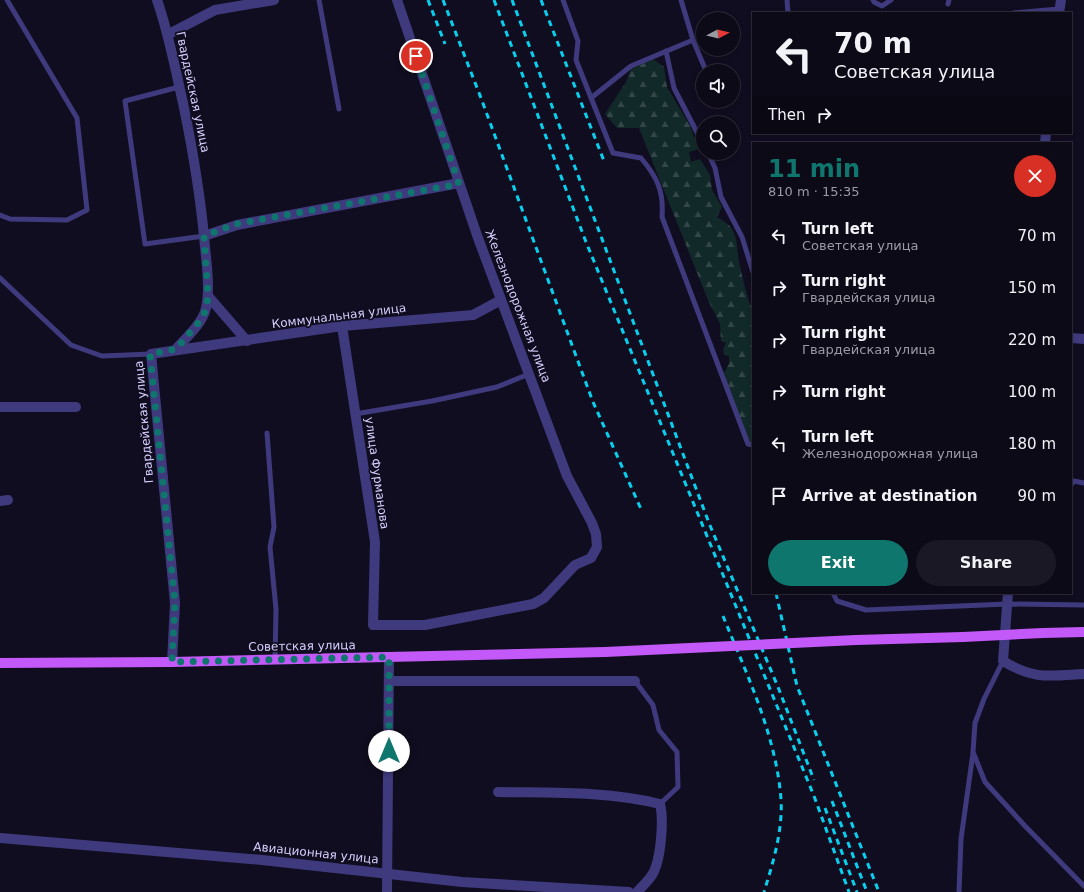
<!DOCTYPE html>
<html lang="en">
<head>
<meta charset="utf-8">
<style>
  :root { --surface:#0d0a18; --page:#1b1825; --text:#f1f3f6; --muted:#9a9aa2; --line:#2d2b37; --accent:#0f766e }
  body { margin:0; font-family:"DejaVu Sans",sans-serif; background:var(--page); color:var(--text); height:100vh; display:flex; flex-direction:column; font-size:15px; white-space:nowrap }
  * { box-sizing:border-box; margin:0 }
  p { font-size:13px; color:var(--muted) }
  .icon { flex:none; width:22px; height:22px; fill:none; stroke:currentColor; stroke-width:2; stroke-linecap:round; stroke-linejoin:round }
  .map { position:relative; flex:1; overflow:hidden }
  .side { position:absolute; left:752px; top:142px; width:320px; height:452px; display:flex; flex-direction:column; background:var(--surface); border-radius:0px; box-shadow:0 2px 6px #0003,0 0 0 1px var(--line) }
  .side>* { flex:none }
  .hud { position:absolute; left:752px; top:12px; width:320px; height:122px; border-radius:0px; box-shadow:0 2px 6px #0003,0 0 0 1px var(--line); background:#0d0a18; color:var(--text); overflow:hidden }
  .needle { width:26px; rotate:83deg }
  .tools { position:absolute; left:696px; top:12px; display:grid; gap:8px }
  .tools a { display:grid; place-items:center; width:44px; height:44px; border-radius:50%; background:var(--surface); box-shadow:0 2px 6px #0003,0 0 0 1px var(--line); font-size:20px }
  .pin { position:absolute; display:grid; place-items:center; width:34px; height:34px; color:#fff; margin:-17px; border:2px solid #fff; border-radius:50%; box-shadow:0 1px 4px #0007 }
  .me { position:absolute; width:44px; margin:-22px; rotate:0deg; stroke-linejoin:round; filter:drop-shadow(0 0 3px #0008) }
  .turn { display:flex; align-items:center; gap:14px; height:84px; padding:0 16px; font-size:18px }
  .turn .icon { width:52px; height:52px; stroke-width:2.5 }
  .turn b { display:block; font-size:28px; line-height:34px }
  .then { display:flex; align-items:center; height:38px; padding:0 16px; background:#0003; gap:8px; font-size:15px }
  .round { display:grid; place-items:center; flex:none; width:42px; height:42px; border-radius:21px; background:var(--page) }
  .head { display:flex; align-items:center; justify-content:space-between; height:68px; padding:0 16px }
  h1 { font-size:24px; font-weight:700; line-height:30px; color:var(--accent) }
  .button { display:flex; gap:8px; margin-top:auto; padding:8px 16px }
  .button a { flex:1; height:46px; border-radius:24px; background:var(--accent); color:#fff; font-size:16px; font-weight:700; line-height:46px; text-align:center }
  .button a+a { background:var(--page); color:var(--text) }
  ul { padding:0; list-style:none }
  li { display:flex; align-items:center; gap:12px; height:52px; padding:0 16px }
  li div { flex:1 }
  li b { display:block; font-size:15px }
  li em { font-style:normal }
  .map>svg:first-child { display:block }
  .forest { fill:url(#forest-firs) }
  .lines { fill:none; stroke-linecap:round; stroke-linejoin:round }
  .service { stroke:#3f3a7d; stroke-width:5 }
  .minor { stroke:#3f3a7d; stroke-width:10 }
  .primary { stroke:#c359f9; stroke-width:10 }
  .rail { stroke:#09cfee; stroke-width:3; stroke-dasharray:6 5; stroke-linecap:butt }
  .primary-bridge { stroke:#c359f9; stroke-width:10 }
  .route { stroke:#0f766e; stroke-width:7; stroke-dasharray:0 12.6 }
  .labels { text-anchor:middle; stroke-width:3.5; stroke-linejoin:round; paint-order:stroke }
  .street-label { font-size:12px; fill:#d5cefd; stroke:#110d20 }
</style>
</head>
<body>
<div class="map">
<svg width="1084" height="892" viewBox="0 0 1084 892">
  <defs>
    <pattern id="forest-firs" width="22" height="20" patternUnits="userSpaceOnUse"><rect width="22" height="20" fill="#112929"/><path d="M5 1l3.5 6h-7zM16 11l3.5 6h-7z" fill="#334749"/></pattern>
  </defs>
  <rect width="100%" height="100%" fill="#110d20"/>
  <!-- forest -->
  <path class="forest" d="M653 59 664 67 667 87 690 126 699 149 689 152 691 162 700 159 710 175 712 190 722 207 717 217C722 220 729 224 732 229 738 239 737 251 739 262 742 275 747 300 753 310V444L746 443 724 373 729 363V356L724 355 723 349 726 343 721 341 720 324 708 300 639 128H617L605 114 626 82 631 69Z"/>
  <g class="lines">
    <!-- service -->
    <g class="service">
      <path d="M319 0 339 109"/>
      <path d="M563 0 578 41 576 60 613 153 641 158C657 177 664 191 662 217L748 444 753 445"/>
      <path d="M681 0 693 40 706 71"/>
      <path d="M787 0 788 13"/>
      <path d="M873 0 874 2 882 6 891 0"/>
      <path d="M948 4 949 0"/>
      <path d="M1013 13 1059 9"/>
      <path d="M666 51 674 88 703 144"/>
      <path d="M179 87 125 101 145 244 204 236"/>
      <path d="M591 98 631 66 693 40"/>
      <path d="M708 153 715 168 721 197 742 237 753 272"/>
      <path d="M0 215 10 219 67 220 87 210 77 118 7 0"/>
      <path d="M0 278 71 345 102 356 151 354"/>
      <path d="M355 414 432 401 497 387 529 374"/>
      <path d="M267 433 274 527 270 547 276 609 275 660"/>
      <path d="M1071 485 1074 481 1084 483"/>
      <path d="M833 593 837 601 866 610 1007 604 1084 605"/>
      <path d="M1003 661 984 699 975 723 973 752 985 782 1025 826 1084 886"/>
      <path d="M635 681 653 705 659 730 677 752 678 787 660 804"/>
      <path d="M959 892 961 839 973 753"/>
    </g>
    <!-- minor -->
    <g class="minor">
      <path d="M157 0C169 34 175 68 183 103 193 151 201 199 205 247 207 267 210 289 206 308 203 323 186 338 176 349"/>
      <path d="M1059 13 1061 0"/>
      <path d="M169 34 215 10 274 0"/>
      <path d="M1045 143 1046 133"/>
      <path d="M204 236 237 225 459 183"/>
      <path d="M208 296 247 341"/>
      <path d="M342 326 375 542 373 625H425L533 604 544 598 575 565 591 558 597 547 596 534 592 523 567 476 478 238 397 0"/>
      <path d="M1071 338 1084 339"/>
      <path d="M0 407H76"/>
      <path d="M0 501 8 500"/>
      <path d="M1008 593 1003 661C1034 680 1049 676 1084 674"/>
      <path d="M172 662 175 603 151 354 342 326 473 315 501 300"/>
      <path d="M389 681H635"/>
      <path d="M498 792C552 793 607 791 660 804 664 820 661 861 652 875 648 881 642 887 637 892"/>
      <path d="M0 838 262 860 462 882 629 892"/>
      <path d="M387 892 389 657"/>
    </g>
    <!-- primary -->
    <g class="primary">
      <path d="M1043 633 1084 632"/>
      <path d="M856 640 963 637"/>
      <path d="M0 663 172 662 605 652"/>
    </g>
    <!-- rail -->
    <g class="rail">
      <path d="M428 0 445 44"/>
      <path d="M443 0 481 98 593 402 641 509"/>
      <path d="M494 0 586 242 814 796 849 892"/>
      <path d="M512 0 709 523 778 687 814 780"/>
      <path d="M541 0 604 161"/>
      <path d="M776 593 797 686 879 892"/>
      <path d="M723 616C747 675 776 735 781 799 783 830 773 863 764 892"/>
      <path d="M832 801 867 892"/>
      <path d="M825 808 857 892"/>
    </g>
    <!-- primary-bridge -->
    <g class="primary-bridge">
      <path d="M963 637 1043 633"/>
      <path d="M605 652 856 640"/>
    </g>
  </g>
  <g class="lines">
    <!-- route -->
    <path class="route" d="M389 751V657L172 662 175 603 150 354 176 349 199 322 206 310 208 296 204 236 236 224 459 184 416 56"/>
  </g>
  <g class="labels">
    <!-- street labels -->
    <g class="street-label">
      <text transform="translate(193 92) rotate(78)" y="4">Гвардейская улица</text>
      <text transform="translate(518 306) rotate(69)" y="4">Железнодорожная улица</text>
      <text transform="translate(339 316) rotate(-7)" y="4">Коммунальная улица</text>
      <text transform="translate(144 422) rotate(-95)" y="4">Гвардейская улица</text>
      <text transform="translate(377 473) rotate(82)" y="4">улица Фурманова</text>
      <text transform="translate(302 646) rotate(-1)" y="4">Советская улица</text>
      <text transform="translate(316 853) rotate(6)" y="4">Авиационная улица</text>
    </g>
  </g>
</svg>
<div class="tools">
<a><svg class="needle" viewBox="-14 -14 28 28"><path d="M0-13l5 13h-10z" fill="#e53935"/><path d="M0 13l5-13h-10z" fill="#9a9aa2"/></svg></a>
<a><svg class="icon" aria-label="sound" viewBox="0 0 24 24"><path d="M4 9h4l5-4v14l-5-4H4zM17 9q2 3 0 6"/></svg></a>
<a><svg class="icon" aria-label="search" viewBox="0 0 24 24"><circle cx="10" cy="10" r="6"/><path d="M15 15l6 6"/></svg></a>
</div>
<div class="pin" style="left:416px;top:56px;background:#d93025"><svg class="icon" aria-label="arrive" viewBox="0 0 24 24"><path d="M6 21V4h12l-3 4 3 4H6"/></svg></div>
<svg class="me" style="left:389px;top:751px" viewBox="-20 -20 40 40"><circle r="19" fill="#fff"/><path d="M0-13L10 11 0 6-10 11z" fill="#0f766e"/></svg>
<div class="hud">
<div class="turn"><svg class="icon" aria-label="left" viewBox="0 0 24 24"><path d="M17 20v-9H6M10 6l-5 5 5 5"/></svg><div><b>70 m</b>Советская улица</div></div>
<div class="then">Then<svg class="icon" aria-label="right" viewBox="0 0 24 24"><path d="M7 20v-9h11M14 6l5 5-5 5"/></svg></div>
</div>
<section class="side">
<div class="head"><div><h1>11 min</h1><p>810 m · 15:35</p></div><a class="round" style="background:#d93025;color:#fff"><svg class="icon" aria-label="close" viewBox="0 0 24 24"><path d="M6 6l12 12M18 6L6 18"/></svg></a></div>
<ul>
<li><svg class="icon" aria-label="left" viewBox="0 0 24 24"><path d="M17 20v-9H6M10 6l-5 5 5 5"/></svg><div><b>Turn left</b><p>Советская улица</p></div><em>70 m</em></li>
<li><svg class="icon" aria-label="right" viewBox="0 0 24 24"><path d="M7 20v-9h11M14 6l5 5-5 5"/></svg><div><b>Turn right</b><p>Гвардейская улица</p></div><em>150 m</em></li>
<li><svg class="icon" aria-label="right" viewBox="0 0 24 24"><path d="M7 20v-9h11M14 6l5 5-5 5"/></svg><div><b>Turn right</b><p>Гвардейская улица</p></div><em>220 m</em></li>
<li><svg class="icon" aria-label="right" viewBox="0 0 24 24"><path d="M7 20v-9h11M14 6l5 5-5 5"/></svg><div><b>Turn right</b></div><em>100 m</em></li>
<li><svg class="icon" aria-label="left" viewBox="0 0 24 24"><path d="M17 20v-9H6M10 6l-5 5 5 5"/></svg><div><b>Turn left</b><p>Железнодорожная улица</p></div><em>180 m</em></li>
<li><svg class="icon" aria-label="arrive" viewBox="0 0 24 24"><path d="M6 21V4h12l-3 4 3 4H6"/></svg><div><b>Arrive at destination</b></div><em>90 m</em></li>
</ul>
<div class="button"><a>Exit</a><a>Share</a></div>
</section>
</div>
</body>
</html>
